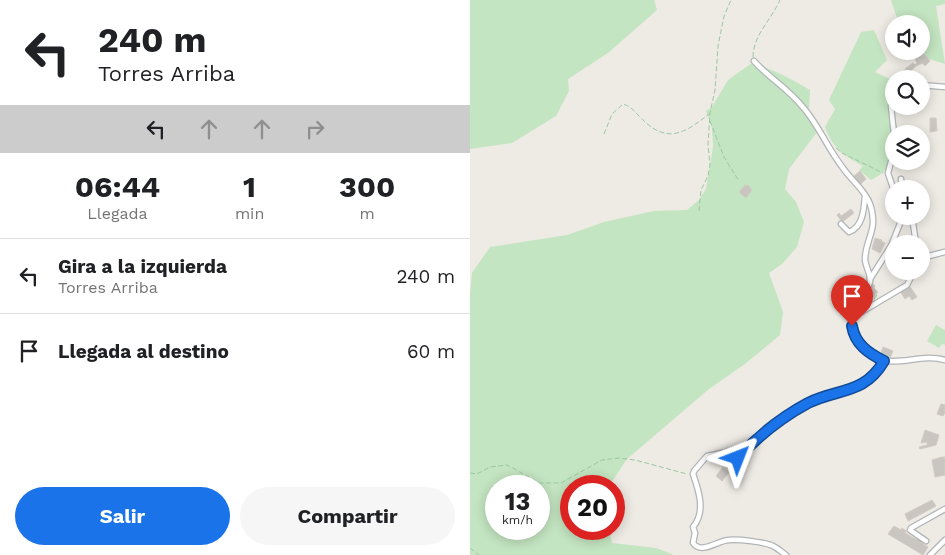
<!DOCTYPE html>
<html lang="es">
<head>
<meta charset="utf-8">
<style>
  :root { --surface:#fff; --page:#f6f6f6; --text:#202124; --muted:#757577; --line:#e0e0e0; --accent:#1a73e8 }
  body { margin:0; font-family:"Work Sans",sans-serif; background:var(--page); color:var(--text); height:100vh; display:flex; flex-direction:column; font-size:19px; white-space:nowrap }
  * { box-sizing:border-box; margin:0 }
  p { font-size:16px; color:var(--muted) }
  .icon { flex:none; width:28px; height:28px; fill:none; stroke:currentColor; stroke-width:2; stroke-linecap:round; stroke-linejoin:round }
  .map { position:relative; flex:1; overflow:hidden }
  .side { display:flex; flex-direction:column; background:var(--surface); width:470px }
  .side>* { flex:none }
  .guide { background:#fff; color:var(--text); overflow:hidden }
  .controls { position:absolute; left:415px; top:15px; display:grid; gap:10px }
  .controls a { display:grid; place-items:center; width:45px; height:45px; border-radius:50%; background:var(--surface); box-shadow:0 2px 12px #0003; font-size:25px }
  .speed { position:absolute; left:15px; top:475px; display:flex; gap:10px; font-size:25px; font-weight:700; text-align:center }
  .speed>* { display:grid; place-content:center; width:65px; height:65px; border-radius:50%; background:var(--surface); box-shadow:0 2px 12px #0003; line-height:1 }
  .speed small { font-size:12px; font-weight:400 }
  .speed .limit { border:8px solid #d22; background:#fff; color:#111 }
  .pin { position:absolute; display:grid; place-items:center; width:42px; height:42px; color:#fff; margin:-51px -21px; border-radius:50% 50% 50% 0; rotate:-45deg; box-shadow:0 0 5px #0007 }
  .pin .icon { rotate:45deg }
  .me { position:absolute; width:55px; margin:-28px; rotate:45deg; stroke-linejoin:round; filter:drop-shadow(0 0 4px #0008) }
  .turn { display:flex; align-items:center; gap:18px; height:105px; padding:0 15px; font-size:22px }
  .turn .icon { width:65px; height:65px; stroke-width:2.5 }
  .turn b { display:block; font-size:35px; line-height:42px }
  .lanes { display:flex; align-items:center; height:48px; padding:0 15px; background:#0003; justify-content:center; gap:25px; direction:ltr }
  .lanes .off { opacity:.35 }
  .eta { display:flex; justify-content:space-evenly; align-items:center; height:85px; text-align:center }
  .eta b { font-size:30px; font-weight:700; line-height:35px }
  .primary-button { display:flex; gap:10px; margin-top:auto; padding:10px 15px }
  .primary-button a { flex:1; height:58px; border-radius:30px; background:var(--accent); color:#fff; font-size:20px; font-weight:700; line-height:58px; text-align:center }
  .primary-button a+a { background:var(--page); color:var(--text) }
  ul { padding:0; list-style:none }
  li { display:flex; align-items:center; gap:15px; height:75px; padding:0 15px; border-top:1px solid var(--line) }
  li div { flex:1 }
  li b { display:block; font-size:19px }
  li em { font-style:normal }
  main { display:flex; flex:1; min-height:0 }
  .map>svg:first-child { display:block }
  .green { fill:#c4e5c1; fill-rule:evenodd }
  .building { fill:#c9c5c1; stroke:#d2ccc2 }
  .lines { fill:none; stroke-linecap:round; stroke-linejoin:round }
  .service-casing { stroke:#b1b5b8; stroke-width:4.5 }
  .minor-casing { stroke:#b1b5b8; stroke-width:7 }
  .path { stroke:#9bc8a3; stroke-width:1; stroke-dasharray:5 2.5; stroke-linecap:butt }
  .service { stroke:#fff; stroke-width:2 }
  .minor { stroke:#fff; stroke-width:4.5 }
  .route-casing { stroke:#114b97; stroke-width:12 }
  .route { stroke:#1a73e8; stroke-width:9 }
</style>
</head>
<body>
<main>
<section class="side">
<div class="guide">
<div class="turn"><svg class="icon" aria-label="left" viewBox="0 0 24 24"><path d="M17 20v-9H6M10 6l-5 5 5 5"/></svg><div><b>240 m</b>Torres Arriba</div></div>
<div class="lanes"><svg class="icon" aria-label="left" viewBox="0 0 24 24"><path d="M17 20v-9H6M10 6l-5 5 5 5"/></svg><svg class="icon off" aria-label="ahead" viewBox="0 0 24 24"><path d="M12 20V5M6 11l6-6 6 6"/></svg><svg class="icon off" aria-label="ahead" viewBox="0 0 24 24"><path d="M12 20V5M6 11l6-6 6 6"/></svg><svg class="icon off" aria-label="right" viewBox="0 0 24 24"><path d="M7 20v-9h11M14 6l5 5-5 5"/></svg></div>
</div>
<div class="eta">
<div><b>06:44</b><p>Llegada</p></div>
<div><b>1</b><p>min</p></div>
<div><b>300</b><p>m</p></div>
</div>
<ul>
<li><svg class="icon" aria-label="left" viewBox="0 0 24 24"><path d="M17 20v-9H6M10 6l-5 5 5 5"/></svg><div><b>Gira a la izquierda</b><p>Torres Arriba</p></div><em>240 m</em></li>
<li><svg class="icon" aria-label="arrive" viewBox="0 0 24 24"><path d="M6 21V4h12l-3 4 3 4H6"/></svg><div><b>Llegada al destino</b></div><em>60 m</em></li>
</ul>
<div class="primary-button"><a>Salir</a><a>Compartir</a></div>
</section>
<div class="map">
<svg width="475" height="555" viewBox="0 0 475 555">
  <rect width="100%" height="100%" fill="#eeeae4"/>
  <!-- green -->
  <g class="green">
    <path d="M0 0H184L187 10 138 53 98 79 99 91 86 116 42 143 0 149Z"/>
    <path d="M421 0H475V4L466 6 475 64 440 53 439 51H451V24H429Z"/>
    <path d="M404 30 417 60 405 72 424 81C424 87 422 90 421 96 420 102 421 109 421 116 420 142 432 166 401 180L389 170 393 166C373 155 363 149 355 127L365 109 359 100 391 32Z"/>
    <path d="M282 63C303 69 321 79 340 90L339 114 348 131 319 169 315 189 326 202 334 222 327 247 312 264 299 273 313 312 310 335 275 364 239 389 157 459 139 486H101V529H139L142 543 186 548 204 555H0V294L2 273 20 247 97 235 134 222 184 211 217 210 229 200 236 189 243 147 242 128 236 111 242 107 258 80ZM26 486H69V529H26Z"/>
    <path d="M466 325 475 330V345L472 344 469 348 457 341Z"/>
  </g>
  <!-- building -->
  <g class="building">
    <path d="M453 53 460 61 455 66 447 57Z"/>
    <path d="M447 57 453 63 446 66 437 75 434 71 436 68 443 63 445 65 447 63 445 59Z"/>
    <path d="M460 118H466L467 131 460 132Z"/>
    <path d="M390 171 396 179 391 184 384 176Z"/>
    <path d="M275 185 277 186 278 185 282 190 276 198 269 192Z"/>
    <path d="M381 209 384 213 372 222 367 215 369 213 371 216Z"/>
    <path d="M405 238 412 240 411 241 415 243 410 253 402 249Z"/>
    <path d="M403 284 405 286 404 288 408 292 401 300 396 296 403 289 401 287Z"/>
    <path d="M439 285 447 297 442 300 439 296 435 299 430 291Z"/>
    <path d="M413 347 423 351 419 360 410 356Z"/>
    <path d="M471 404 475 405V413L473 416 467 414Z"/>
    <path d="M455 430 469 435 466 445 450 449 449 447 457 445V442L451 443Z"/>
    <path d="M472 457H475V475L465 477 462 460Z"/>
    <path d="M253 467 259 472 252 481 246 476Z"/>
    <path d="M462 500 466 506 438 521 435 514Z"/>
    <path d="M424 526 431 530 432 528 436 531 435 533 447 540 448 539 452 541 451 543 458 547 453 555 418 534Z"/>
  </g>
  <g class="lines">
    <defs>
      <path id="service" d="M259 467 278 447"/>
      <g id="minor">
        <path d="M284 61C298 77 317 88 331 105 348 123 357 148 373 168 381 180 395 190 400 204 409 231 395 238 395 260 396 268 401 274 400 282 398 288 394 293 390 298 381 312 379 331 390 344 416 377 444 351 475 360"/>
        <path d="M451 85 475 87"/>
        <path d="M424 93 421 106 424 134"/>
        <path d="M424 150 418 173 424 191"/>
        <path d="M431 179 432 189"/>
        <path d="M442 216 446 244"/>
        <path d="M371 224 379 232C393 227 394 209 395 196"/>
        <path d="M451 253 459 256 475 252"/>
        <path d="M400 279 421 246 433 216"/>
        <path d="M383 317 437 285 444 271"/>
        <path d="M456 541 440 530 441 528 475 509"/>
        <path d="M316 555C312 552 307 548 303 546 295 542 268 539 259 540 248 540 232 555 223 543L225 533 223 527C236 512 229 491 223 474L224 471 237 456 252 453 278 445 306 424 339 403 378 391 395 383 406 373 414 361"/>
        <path d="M460 555 475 540"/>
      </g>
    </defs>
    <!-- service casing -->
    <use href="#service" class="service-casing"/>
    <!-- minor casing -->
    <use href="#minor" class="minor-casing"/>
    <!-- path -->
    <g class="path">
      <path d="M283 57C283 35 302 19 310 0"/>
      <path d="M240 121 254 157 269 181"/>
      <path d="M134 134 142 114 153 104C162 107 164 111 171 118 197 145 215 133 239 114"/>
      <path d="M366 148 372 153 413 173"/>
      <path d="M229 211 231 190 238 176 240 165 238 145 240 113 245 90 248 46 254 16 261 0"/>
      <path d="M404 299 407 295"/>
      <path d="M0 473 7 474 20 467 37 465 70 483H91L132 460 149 458 165 460 217 474"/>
      <path d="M0 548 9 555"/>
    </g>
    <!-- service -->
    <use href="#service" class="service"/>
    <!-- minor -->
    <use href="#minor" class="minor"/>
  </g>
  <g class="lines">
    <defs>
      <path id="route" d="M268 458C288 436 312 417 338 403 368 388 394 395 414 361 398 353 385 344 382 326"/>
    </defs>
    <!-- route casing -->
    <use href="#route" class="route-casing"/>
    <!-- route -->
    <use href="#route" class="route"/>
  </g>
</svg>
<div class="controls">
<a><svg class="icon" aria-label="sound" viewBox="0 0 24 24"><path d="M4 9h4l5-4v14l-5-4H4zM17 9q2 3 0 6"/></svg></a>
<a><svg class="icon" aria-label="search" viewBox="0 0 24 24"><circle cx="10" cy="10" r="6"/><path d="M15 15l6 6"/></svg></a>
<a><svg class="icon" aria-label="layers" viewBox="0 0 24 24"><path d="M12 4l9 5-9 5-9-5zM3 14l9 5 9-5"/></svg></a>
<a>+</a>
<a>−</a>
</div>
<div class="speed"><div>13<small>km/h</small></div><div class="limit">20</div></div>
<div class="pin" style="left:382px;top:326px;background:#d93025"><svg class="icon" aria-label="arrive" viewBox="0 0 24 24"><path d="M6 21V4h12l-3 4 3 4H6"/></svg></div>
<svg class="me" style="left:268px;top:458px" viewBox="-20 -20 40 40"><path d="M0-17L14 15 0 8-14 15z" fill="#1a73e8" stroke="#fff" stroke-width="4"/></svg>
</div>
</main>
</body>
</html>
